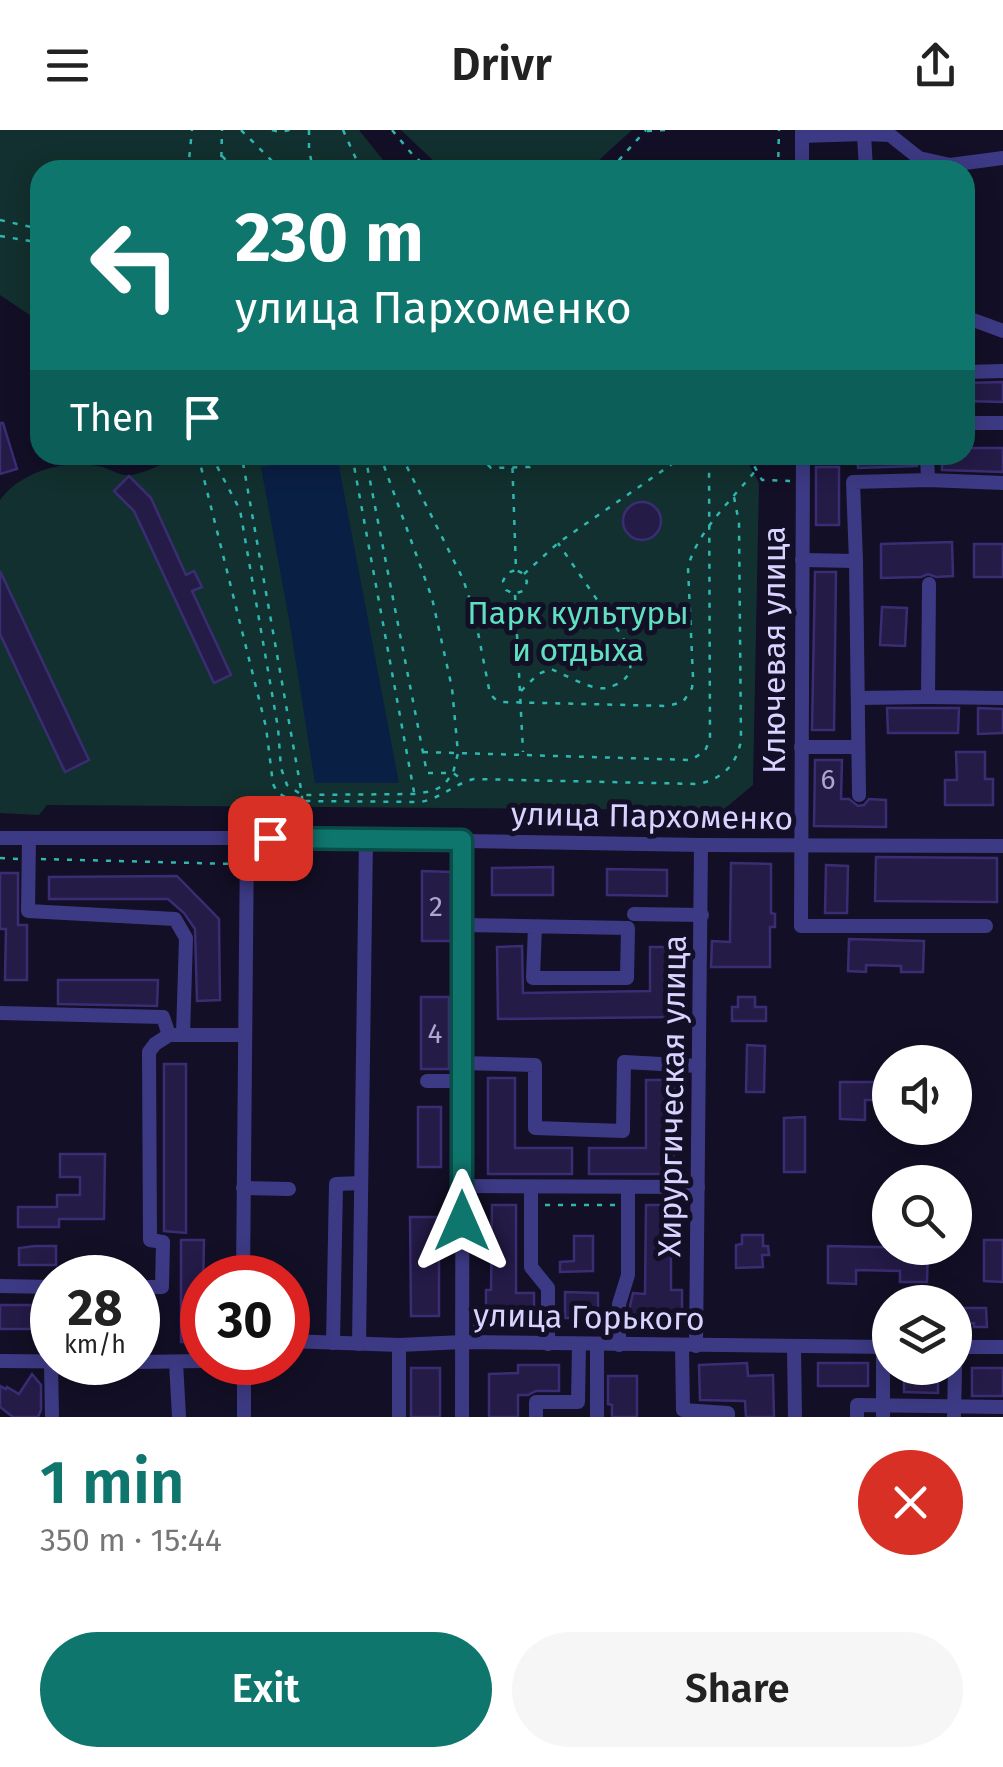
<!DOCTYPE html>
<html lang="en">
<head>
<meta charset="utf-8">
<style>
  :root { --surface:#fff; --page:#f6f6f6; --text:#222; --muted:#767676; --accent:#0f766e }
  body { margin:0; font-family:"Fira Sans",sans-serif; background:var(--page); color:var(--text); height:100vh; display:flex; flex-direction:column; font-size:38px; white-space:nowrap }
  * { box-sizing:border-box; margin:0 }
  p { font-size:32px; color:var(--muted) }
  .icon { flex:none; width:55px; height:55px; fill:none; stroke:currentColor; stroke-width:2; stroke-linecap:round; stroke-linejoin:round }
  .map { position:relative; height:1287px; overflow:hidden }
  .sheet { display:flex; flex-direction:column; background:var(--surface); flex:1 }
  .sheet>* { flex:none }
  .banner { position:absolute; left:30px; top:30px; width:945px; height:305px; border-radius:30px; box-shadow:0 5px 25px #0003; background:#0f766e; color:#fff; overflow:hidden }
  .fabs { position:absolute; left:872px; top:915px; display:grid; gap:20px }
  .fabs a { display:grid; place-items:center; width:100px; height:100px; border-radius:50%; background:var(--surface); box-shadow:0 5px 25px #0003; font-size:50px }
  .speed { position:absolute; left:30px; top:1125px; display:flex; gap:20px; font-size:50px; font-weight:700; text-align:center }
  .speed>* { display:grid; place-content:center; width:130px; height:130px; border-radius:50%; background:var(--surface); box-shadow:0 5px 25px #0003; line-height:1 }
  .speed small { font-size:25px; font-weight:400 }
  .speed .limit { border:15px solid #d22; background:#fff; color:#111 }
  .pin { position:absolute; display:grid; place-items:center; width:85px; height:85px; color:#fff; margin:-42px; border-radius:20px; box-shadow:0 5px 15px #0006 }
  .me { position:absolute; width:110px; margin:-55px; rotate:0deg; stroke-linejoin:round; filter:drop-shadow(0 0 8px #0008) }
  .turn { display:flex; align-items:center; gap:35px; height:210px; padding:0 40px; font-size:45px }
  .turn .icon { width:130px; height:130px; stroke-width:2.5 }
  .turn b { display:block; font-size:70px; line-height:85px }
  .then { display:flex; align-items:center; height:95px; padding:0 40px; background:#0003; gap:20px; font-size:38px }
  .round { display:grid; place-items:center; flex:none; width:105px; height:105px; border-radius:52px; background:var(--page) }
  .head { display:flex; align-items:center; justify-content:space-between; height:170px; padding:0 40px }
  h1 { font-size:60px; font-weight:600; line-height:75px; color:var(--accent) }
  .cta { display:flex; gap:20px; margin-top:auto; padding:20px 40px }
  .cta a { flex:1; height:115px; border-radius:60px; background:var(--accent); color:#fff; font-size:40px; font-weight:600; line-height:115px; text-align:center }
  .cta a+a { background:var(--page); color:var(--text) }
  header { display:flex; justify-content:space-between; align-items:center; height:130px; padding:0 40px; background:var(--surface); font-size:45px; font-weight:600 }
  .map>svg:first-child { display:block }
  .green { fill:#12302f }
  .water { fill:#0a1f44 }
  .building { fill:#241b47; stroke:#3b2d73; stroke-width:2.5 }
  .lines { fill:none; stroke-linecap:round; stroke-linejoin:round }
  .path { stroke:#2fb8b0; stroke-width:2.5; stroke-dasharray:5 8; stroke-linecap:butt }
  .minor { stroke:#3d3a85; stroke-width:14 }
  .route-casing { stroke:#0a4d48; stroke-width:25 }
  .route { stroke:#0f766e; stroke-width:18 }
  .labels { text-anchor:middle; stroke-width:10; stroke-linejoin:round; paint-order:stroke }
  .number-label { font-size:28px; fill:#aca6d1 }
  .park-label { font-size:32px; fill:#5fe0c0; stroke:#130f26 }
  .street-label { font-size:32px; fill:#d9d4ff; stroke:#130f26 }
</style>
</head>
<body>
<header><svg class="icon" aria-label="menu" viewBox="0 0 24 24"><path d="M4 6h16M4 12h16M4 18h16"/></svg>Drivr<svg class="icon" aria-label="share" viewBox="0 0 24 24"><path d="M12 15V3M7 8l5-5 5 5M5 13v7h14v-7"/></svg></header>
<div class="map">
<svg width="1003" height="1287" viewBox="0 0 1003 1287">
  <rect width="100%" height="100%" fill="#130f26"/>
  <!-- green -->
  <g class="green">
    <path d="M0 0H359L391 40H40V192L0 165Z"/>
    <path d="M401 0H632L588 40 441 38Z"/>
    <path d="M185 325H744L759 353 753 655 723 680 47 675 39 685 0 683V370C21 341 67 328 102 337 112 340 123 347 132 345 150 341 169 331 185 325Z"/>
  </g>
  <!-- water -->
  <path class="water" d="M337 326 399 653H315L290 495 261 337Z"/>
  <!-- building -->
  <g class="building">
    <path d="M1003 252V272L965 271V253Z"/>
    <path d="M0 293H3L17 339 0 344Z"/>
    <path d="M965 318H1003V342L942 340V325H965Z"/>
    <path d="M858 325H916L917 336 858 338Z"/>
    <rect x="816" y="337" width="23" height="58"/>
    <path d="M129 346 151 368 186 445 194 441 202 457 192 461 231 545 214 553 134 381 114 361Z"/>
    <circle cx="642" cy="391" r="19"/>
    <path d="M952 412 953 446 936 447 928 444 921 447 881 448V414Z"/>
    <rect x="974" y="414" width="29" height="33"/>
    <path d="M0 441 89 630 65 642 0 504Z"/>
    <path d="M815 442H836L834 600H812Z"/>
    <path d="M882 477 907 478 905 516 880 515Z"/>
    <path d="M887 578H959L958 603H888Z"/>
    <path d="M978 578 1003 579V603L978 604Z"/>
    <path d="M956 622H985V649H993V675H945V650H957Z"/>
    <path d="M815 630H842L841 669H849L858 676 864 675 869 669 886 670V697L814 696Z"/>
    <path d="M876 727 997 728V772L875 771Z"/>
    <path d="M731 733 771 734V783L775 784V797H770V837H711L712 811 730 812Z"/>
    <path d="M826 735 848 736 847 783H825Z"/>
    <path d="M553 737V765H492V738Z"/>
    <path d="M607 739 667 740V766L607 765Z"/>
    <path d="M422 741 451 742V811H422Z"/>
    <path d="M0 743H18V795H27V850H5L6 799H0Z"/>
    <path d="M177 746 219 789 220 870 197 871 195 799 184 783 168 769H49V747Z"/>
    <path d="M849 809 924 811 923 842H901V836L866 835V842L848 841Z"/>
    <path d="M522 816 523 863 650 861V817H673V887L498 889 497 817Z"/>
    <path d="M58 850H158L157 876 58 874Z"/>
    <rect x="421" y="867" width="28" height="72"/>
    <path d="M738 867H755V877H766V891H732V877H738Z"/>
    <path d="M747 915 765 916 764 962H746Z"/>
    <path d="M164 934H186V1103L164 1101Z"/>
    <path d="M488 948H515V1018H572V1044H488Z"/>
    <path d="M646 950H674V1044H589V1018H646Z"/>
    <path d="M840 952H890V970H865V990L840 989Z"/>
    <rect x="418" y="977" width="23" height="60"/>
    <path d="M805 987V1042H784V988Z"/>
    <path d="M60 1024H105L104 1089H59V1097H18V1077H57V1065H80V1047H60Z"/>
    <path d="M492 1075H516V1163H534V1187H492L486 1182V1160H491Z"/>
    <path d="M646 1075H671V1160H682V1181L677 1187H630V1176L633 1163 645 1164Z"/>
    <path d="M410 1087H439V1186H411Z"/>
    <path d="M742 1105H763V1116H768L769 1125H762L763 1137 736 1138V1115L742 1114Z"/>
    <path d="M574 1106H593V1141L560 1142V1132L574 1131Z"/>
    <path d="M181 1110H204L202 1212H181Z"/>
    <path d="M984 1110H1003V1152L984 1151Z"/>
    <path d="M35 1116H56V1135H19V1118Z"/>
    <path d="M828 1116 928 1118 927 1152H900V1141L856 1140V1154L828 1153Z"/>
    <path d="M565 1162 598 1163V1188H565Z"/>
    <rect x="0" y="1175" width="52" height="24"/>
    <path d="M955 1178H986L987 1197H974V1193L955 1194Z"/>
    <path d="M747 1233 748 1246 773 1245 774 1287H746L745 1271 700 1270 699 1235Z"/>
    <rect x="818" y="1233" width="50" height="23"/>
    <path d="M518 1235H559V1261H536L528 1265H518V1287H489V1244L518 1243Z"/>
    <rect x="411" y="1238" width="29" height="49"/>
    <path d="M904 1238H938V1263L904 1262Z"/>
    <rect x="972" y="1238" width="31" height="28"/>
    <path d="M32 1244 41 1255V1280L38 1287H13L0 1277V1256L6 1259 7 1257 19 1264Z"/>
    <path d="M608 1246H637V1287H612V1275L608 1274Z"/>
  </g>
  <g class="lines">
    <!-- path -->
    <g class="path">
      <path d="M241 0 281 40"/>
      <path d="M272 0 280 2 290 0"/>
      <path d="M309 0V19L313 40"/>
      <path d="M343 0 357 31 358 40"/>
      <path d="M392 0 412 24 430 40"/>
      <path d="M647 1 666 0"/>
      <path d="M222 26 236 40"/>
      <path d="M188 40 192 0"/>
      <path d="M221 40 222 0"/>
      <path d="M610 40 646 0"/>
      <path d="M778 40 779 0"/>
      <path d="M0 90 40 99"/>
      <path d="M0 106 30 111 40 116"/>
      <path d="M198 325 266 597 273 654 277 662 285 667 302 671 420 672C440 669 454 654 474 649L698 654C723 649 737 634 741 610L739 393 734 367"/>
      <path d="M211 325 240 380 278 598 281 638 287 655 302 665 414 664 433 661 444 655 453 643 458 623 452 558 432 468 380 325"/>
      <path d="M224 325 230 330 243 333 255 325"/>
      <path d="M352 325 414 662"/>
      <path d="M365 325 427 643H453L463 650"/>
      <path d="M401 325 463 449 474 482 490 564 496 570 503 572 667 576 683 572 692 558 693 547 688 438C695 404 734 367 756 340"/>
      <path d="M479 325 491 338 530 337 542 325"/>
      <path d="M512 325 516 440 524 444 527 452 523 461 514 464 506 460 503 451 507 443 516 440"/>
      <path d="M748 325 762 350 790 351"/>
      <path d="M243 333 302 665V677L296 695"/>
      <path d="M524 444 558 413 685 325"/>
      <path d="M515 465 523 622"/>
      <path d="M521 561 538 544 551 539C566 545 583 556 599 558 605 559 609 558 615 555 638 546 631 524 622 506L558 413"/>
      <path d="M423 622 691 630 705 621 710 609 709 325"/>
      <path d="M0 728 18 729"/>
      <path d="M41 729 233 734"/>
      <path d="M545 1075H617"/>
      <path d="M473 1196H535"/>
      <path d="M558 1197H605"/>
      <path d="M633 1198H685"/>
    </g>
    <!-- minor -->
    <g class="minor">
      <path d="M802 1V40"/>
      <path d="M864 4 890 5 919 28 950 35"/>
      <path d="M802 6 864 4 866 40"/>
      <path d="M950 40V35L1003 28"/>
      <path d="M965 187 1003 201"/>
      <path d="M965 242 1003 241"/>
      <path d="M965 293H1003"/>
      <path d="M803 325 801 796H986"/>
      <path d="M927 325 928 350"/>
      <path d="M802 430 856 431"/>
      <path d="M929 454 928 567 1003 568"/>
      <path d="M858 568 928 567"/>
      <path d="M801 617H858"/>
      <path d="M859 665 856 431 853 352 928 350 1003 353"/>
      <path d="M0 708H292L701 715 1003 716"/>
      <path d="M29 708 28 781 175 789 186 808 183 905"/>
      <path d="M634 784 702 785"/>
      <path d="M462 795 628 798 627 848H533L535 797"/>
      <path d="M0 883 163 887 169 905"/>
      <path d="M462 933 535 935V998L623 1001 624 932 699 936"/>
      <path d="M427 951H462"/>
      <path d="M462 1056 698 1057"/>
      <path d="M531 1057V1137L548 1158V1214"/>
      <path d="M243 1058 289 1059"/>
      <path d="M243 1148 247 707"/>
      <path d="M0 1156 52 1157"/>
      <path d="M138 1157H162L163 1112 150 1110 149 922 155 914 169 905H245"/>
      <path d="M288 1211 399 1215 463 1212 890 1217"/>
      <path d="M333 1213 336 1054 361 1053"/>
      <path d="M359 1214 366 709"/>
      <path d="M597 1215V1287"/>
      <path d="M619 1215V1174L628 1145V1057"/>
      <path d="M682 1216 683 1280 728 1283V1287"/>
      <path d="M696 1216 701 715"/>
      <path d="M794 1217 795 1287"/>
      <path d="M883 1217V1286"/>
      <path d="M955 1217H1003"/>
      <path d="M0 1231 122 1232"/>
      <path d="M138 1232 202 1231"/>
      <path d="M176 1232 179 1287"/>
      <path d="M244 1232V1287"/>
      <path d="M51 1233 52 1287"/>
      <path d="M399 1287V1215"/>
      <path d="M462 1287 463 710"/>
      <path d="M536 1287V1272H578L579 1214"/>
      <path d="M857 1287V1275L1003 1277"/>
      <path d="M954 1287 955 1238"/>
    </g>
  </g>
  <g class="lines">
    <defs>
      <path id="route" d="M270 708 462 710V1091"/>
    </defs>
    <!-- route casing -->
    <use href="#route" class="route-casing"/>
    <!-- route -->
    <use href="#route" class="route"/>
  </g>
  <g class="labels">
    <!-- number labels -->
    <g class="number-label">
      <text x="828" y="659">6</text>
      <text x="436" y="786">2</text>
      <text x="435" y="913">4</text>
    </g>
    <!-- park labels -->
    <g class="park-label">
      <text x="578" y="494">Парк культуры<tspan x="578" dy="37">и отдыха</tspan></text>
    </g>
    <!-- street labels -->
    <g class="street-label">
      <text transform="translate(774 520) rotate(-90)" y="11">Ключевая улица</text>
      <text transform="translate(652 686) rotate(1)" y="11">улица Пархоменко</text>
      <text transform="translate(672 966) rotate(-89)" y="11">Хирургическая улица</text>
      <text transform="translate(589 1187) rotate(1)" y="11">улица Горького</text>
    </g>
  </g>
</svg>
<div class="fabs">
<a><svg class="icon" aria-label="sound" viewBox="0 0 24 24"><path d="M4 9h4l5-4v14l-5-4H4zM17 9q2 3 0 6"/></svg></a>
<a><svg class="icon" aria-label="search" viewBox="0 0 24 24"><circle cx="10" cy="10" r="6"/><path d="M15 15l6 6"/></svg></a>
<a><svg class="icon" aria-label="layers" viewBox="0 0 24 24"><path d="M12 4l9 5-9 5-9-5zM3 14l9 5 9-5"/></svg></a>
</div>
<div class="speed"><div>28<small>km/h</small></div><div class="limit">30</div></div>
<div class="pin" style="left:270px;top:708px;background:#d93025"><svg class="icon" aria-label="arrive" viewBox="0 0 24 24"><path d="M6 21V4h12l-3 4 3 4H6"/></svg></div>
<svg class="me" style="left:462px;top:1091px" viewBox="-20 -20 40 40"><path d="M0-17L14 15 0 8-14 15z" fill="#0f766e" stroke="#fff" stroke-width="4"/></svg>
<div class="banner">
<div class="turn"><svg class="icon" aria-label="left" viewBox="0 0 24 24"><path d="M17 20v-9H6M10 6l-5 5 5 5"/></svg><div><b>230 m</b>улица Пархоменко</div></div>
<div class="then">Then<svg class="icon" aria-label="arrive" viewBox="0 0 24 24"><path d="M6 21V4h12l-3 4 3 4H6"/></svg></div>
</div>
</div>
<section class="sheet">
<div class="head"><div><h1>1 min</h1><p>350 m · 15:44</p></div><a class="round" style="background:#d93025;color:#fff"><svg class="icon" aria-label="close" viewBox="0 0 24 24"><path d="M6 6l12 12M18 6L6 18"/></svg></a></div>
<div class="cta"><a>Exit</a><a>Share</a></div>
</section>
</body>
</html>
